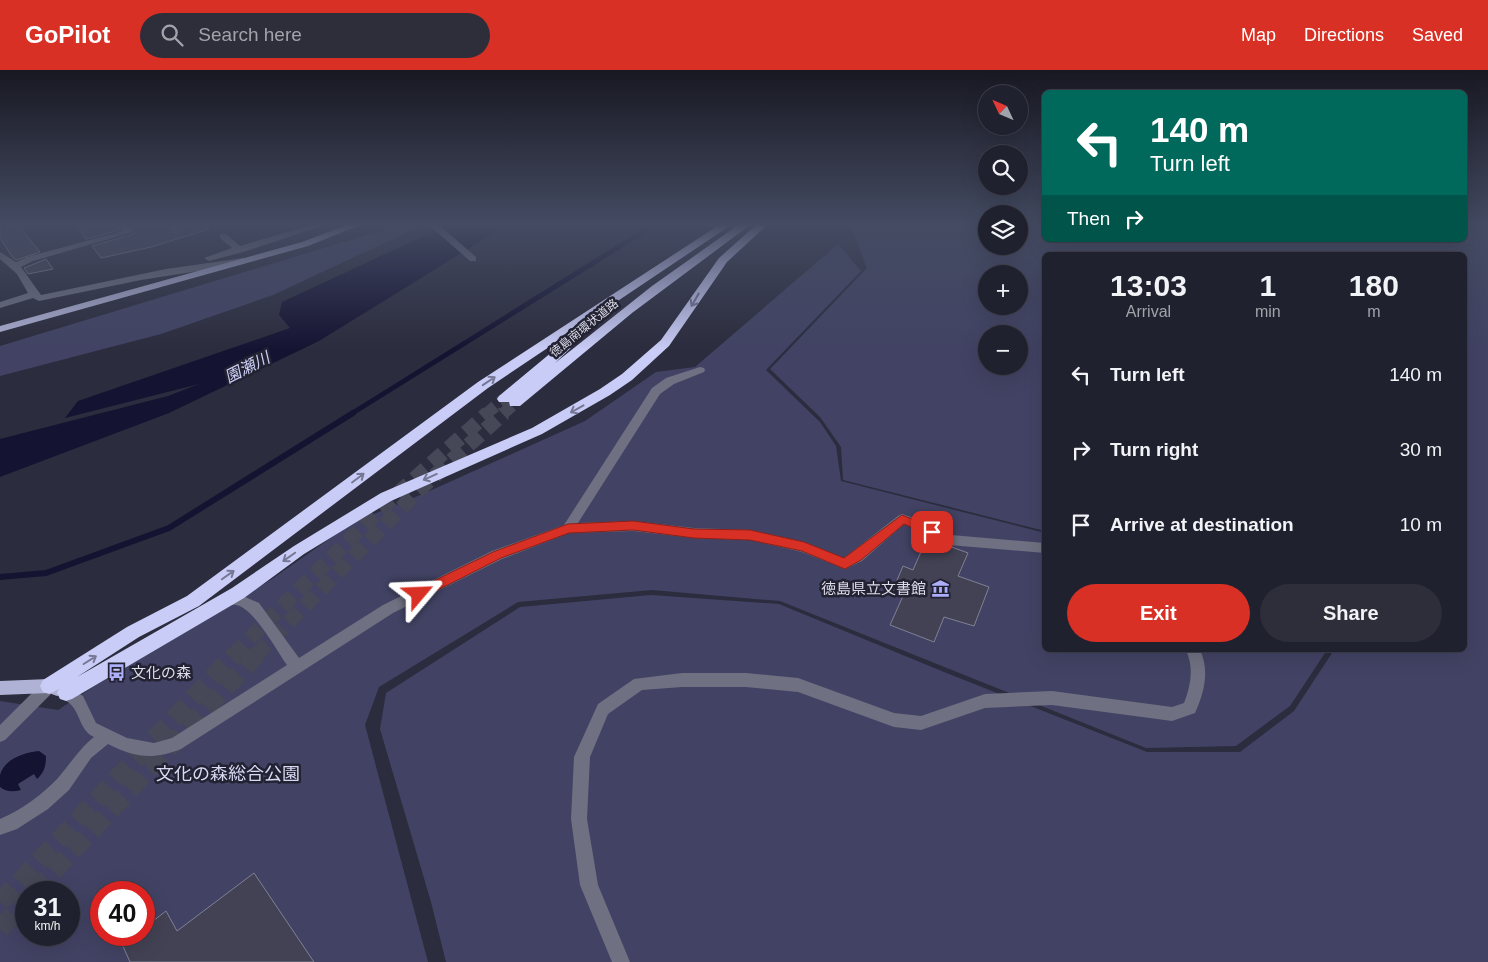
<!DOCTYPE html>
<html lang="en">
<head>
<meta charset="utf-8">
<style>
  :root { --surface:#20212e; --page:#2d2e3a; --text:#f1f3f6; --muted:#a2a3aa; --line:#3d3e4a; --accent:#d93025 }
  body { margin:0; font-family:Helvetica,"Noto Sans JP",sans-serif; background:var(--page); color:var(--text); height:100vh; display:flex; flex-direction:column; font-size:19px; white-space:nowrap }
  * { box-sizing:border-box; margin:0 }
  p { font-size:16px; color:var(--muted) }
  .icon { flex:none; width:28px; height:28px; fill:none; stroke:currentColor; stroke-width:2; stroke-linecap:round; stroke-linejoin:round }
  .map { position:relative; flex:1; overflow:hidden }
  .drawer { position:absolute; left:1042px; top:182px; width:425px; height:400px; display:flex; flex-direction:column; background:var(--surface); border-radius:8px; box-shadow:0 5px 20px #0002,0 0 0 1px var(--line) }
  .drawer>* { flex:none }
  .guide { position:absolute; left:1042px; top:20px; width:425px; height:152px; border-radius:8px; box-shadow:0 5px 20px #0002,0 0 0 1px var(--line); background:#00695c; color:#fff; overflow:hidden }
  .needle { width:32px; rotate:314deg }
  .tools { position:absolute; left:978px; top:15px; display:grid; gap:10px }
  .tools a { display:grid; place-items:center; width:50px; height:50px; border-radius:50%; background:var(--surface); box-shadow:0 5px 20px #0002,0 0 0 1px var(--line); font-size:25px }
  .speed { position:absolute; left:15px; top:811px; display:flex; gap:10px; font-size:25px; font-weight:700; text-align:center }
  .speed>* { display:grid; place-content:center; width:65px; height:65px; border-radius:50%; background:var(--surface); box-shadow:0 5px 20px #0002,0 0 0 1px var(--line); line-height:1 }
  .speed small { font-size:12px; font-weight:400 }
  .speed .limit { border:8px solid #d22; background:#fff; color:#111 }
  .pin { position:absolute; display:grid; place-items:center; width:42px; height:42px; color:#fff; margin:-21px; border-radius:10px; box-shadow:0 2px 8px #0006 }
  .me { position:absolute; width:55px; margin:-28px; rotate:64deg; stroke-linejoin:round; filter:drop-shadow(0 0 4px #0008) }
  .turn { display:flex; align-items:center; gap:18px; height:105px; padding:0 25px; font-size:22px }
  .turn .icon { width:65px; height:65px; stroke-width:2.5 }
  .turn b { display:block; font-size:35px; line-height:42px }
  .then { display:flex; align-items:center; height:48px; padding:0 25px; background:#0003; gap:10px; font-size:19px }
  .eta { display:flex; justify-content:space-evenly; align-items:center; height:85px; text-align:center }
  .eta b { font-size:30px; font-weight:600; line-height:35px }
  .action { display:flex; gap:10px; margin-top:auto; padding:10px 25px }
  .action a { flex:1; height:58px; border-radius:30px; background:var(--accent); color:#fff; font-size:20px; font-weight:600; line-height:58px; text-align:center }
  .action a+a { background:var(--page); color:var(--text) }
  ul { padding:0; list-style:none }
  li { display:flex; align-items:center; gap:15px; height:75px; padding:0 25px }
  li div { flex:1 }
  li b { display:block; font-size:19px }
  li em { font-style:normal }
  header { display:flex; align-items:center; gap:30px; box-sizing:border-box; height:70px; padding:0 25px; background:var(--accent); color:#fff }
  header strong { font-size:24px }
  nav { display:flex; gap:28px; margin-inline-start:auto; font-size:18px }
  .search { width:350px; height:45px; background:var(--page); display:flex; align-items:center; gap:12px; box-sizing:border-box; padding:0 18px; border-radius:28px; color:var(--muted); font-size:19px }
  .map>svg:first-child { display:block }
  .green { fill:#424364; fill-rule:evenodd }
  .water { fill:#151332 }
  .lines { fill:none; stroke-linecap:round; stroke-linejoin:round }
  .stream-far1 { stroke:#151332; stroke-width:5 }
  .stream { stroke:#151332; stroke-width:6 }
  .building { fill:#424254; stroke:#808195 }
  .highway-tunnel-far2 { stroke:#464757; stroke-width:12; stroke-dasharray:12 6; stroke-linecap:butt }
  .highway-tunnel-far1 { stroke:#464757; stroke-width:15; stroke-dasharray:15 8; stroke-linecap:butt }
  .highway-tunnel { stroke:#464757; stroke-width:19; stroke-dasharray:19 9; stroke-linecap:butt }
  .minor { fill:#6f7081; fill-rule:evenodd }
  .major { fill:#b0b2d5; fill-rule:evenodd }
  .highway { fill:#c9ccf6; fill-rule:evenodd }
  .oneway { stroke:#767794 }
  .route { fill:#d93025; stroke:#8d1f18 }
  .labels { text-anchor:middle; stroke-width:5; stroke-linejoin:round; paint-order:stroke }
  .far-street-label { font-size:12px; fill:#dddee9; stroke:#223 }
  .poi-label { font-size:15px; fill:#dddee9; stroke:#223; text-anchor:end }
  .water-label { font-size:16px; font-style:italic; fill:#ced0f7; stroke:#223 }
  .near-park-label { font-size:18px; fill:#d8daf4; stroke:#223 }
</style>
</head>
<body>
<header>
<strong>GoPilot</strong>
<div class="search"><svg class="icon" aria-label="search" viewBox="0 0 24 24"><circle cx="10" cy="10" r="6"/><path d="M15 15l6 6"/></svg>Search here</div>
<nav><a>Map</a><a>Directions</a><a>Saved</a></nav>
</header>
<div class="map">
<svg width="1488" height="892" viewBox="0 0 1488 892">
  <rect width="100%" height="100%" fill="#2b2c3d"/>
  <!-- green -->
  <g class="green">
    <path d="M400 155 421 156 273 225 161 264 0 306V276Z"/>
    <path d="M850 155H986V176H1019V155H1045V170H1465V155H1488V892H446L431 832 380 659 386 623 520 537 651 525 779 534 944 602 1147 682H1240L1294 641 1332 583 1327 580H1465V185H1045V461L843 410 841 377 820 347 770 299 867 198ZM986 204H1019V236H986ZM986 264H1019V296H986Z"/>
    <path d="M838 174 861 201 766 300 820 352 836 376 841 411 1045 463V580H1319L1325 583 1290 636 1236 676 1146 678 780 531 652 520 518 532 379 617 365 655 428 892H0V631L58 640 96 615 272 509 352 453 425 423 585 351 656 302 695 297ZM26 822H69V865H26ZM101 822H144V865H101Z"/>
  </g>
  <!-- water -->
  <g class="water">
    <path d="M437 155H507L319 271 169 343 0 407V369L168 326 199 314 65 348 78 331 290 258 279 245 282 232 428 164 430 159Z"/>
    <path d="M39 681 46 686C46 696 44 703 37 709L34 704 18 714 21 720C13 722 6 722 0 717 0 714 0 708 0 705 4 689 25 682 39 681Z"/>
  </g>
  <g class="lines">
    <!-- stream-far1 -->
    <path class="stream-far1" d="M351 344 654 155"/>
    <!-- stream -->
    <path class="stream" d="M0 507 46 503 169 458 353 343"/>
  </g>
  <!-- building -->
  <g class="building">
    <path d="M0 155H18L40 182 16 190 13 188 0 168Z"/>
    <path d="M76 155H117L120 160 86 169Z"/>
    <path d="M130 155H167L176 163 182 158 180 155H208L209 159 151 177 101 188 92 176 134 164 135 161Z"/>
    <path d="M46 189 53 199 28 204 24 198Z"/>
    <path d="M927 468 968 483 958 506 989 517 974 556 944 547 934 572 890 555 903 526 892 522 903 496 913 500Z"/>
    <path d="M254 803 314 892H130L122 874 134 865H144V858L166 841 177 861Z"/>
  </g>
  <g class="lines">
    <!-- highway-tunnel-far2 -->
    <g class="highway-tunnel-far2">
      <path d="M486 344 504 329"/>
      <path d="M503 344 515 333"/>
    </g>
    <!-- highway-tunnel-far1 -->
    <g class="highway-tunnel-far1">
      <path d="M233 585 374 445 488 343"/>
      <path d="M256 585 420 419 504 343"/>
    </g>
    <!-- highway-tunnel -->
    <g class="highway-tunnel">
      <path d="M34 822 257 584"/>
      <path d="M0 832 235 584"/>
      <path d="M0 859 26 831"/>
    </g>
    <!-- minor -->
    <g class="minor">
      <path d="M119 155H128L133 162 33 191 21 197 41 225 166 199 243 188 248 191 243 194 141 210 39 231 33 228 0 238V232L28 223 17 204 0 189V182L16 192 27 187 123 161Z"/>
      <path d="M169 155H178L180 158 176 161Z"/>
      <path d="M311 155H325L243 182 209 191 204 188 232 178 220 168V164H226L240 176Z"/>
      <path d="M429 155H439L476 187V191H470Z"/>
      <path d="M700 297 704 298 705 300 704 302 674 314 660 324 578 453 633 451 694 458 750 460 804 472 844 488 898 446 902 444 920 450 951 465 1045 473V483L949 475 904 454 862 491 845 499 802 482 750 470 694 468 633 461 569 463 502 489 393 543 181 679C154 690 135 688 108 674L91 688 69 720 48 739 17 759 0 765V749C20 741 43 724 58 708 70 694 79 679 94 667 81 661 81 648 73 637 69 631 62 630 59 623L61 618 71 613 76 615 77 622 83 626 96 653 127 668 154 673 172 668 287 595C277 581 253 537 236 535 230 534 226 538 220 536L218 532 220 528 236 523 259 533 299 588 383 535 492 481 564 455 652 318 666 308Z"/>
      <path d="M1186 580H1200C1210 601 1204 623 1195 643L1172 651 1052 635 985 638 921 660 894 657 798 622 746 617H682L642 620 608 644 590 687 587 749 598 815 630 892H612L580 815 571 749 574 687 598 634 634 609 682 603H746L798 608 894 643 921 646 985 624 1052 621 1172 637 1184 633C1191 615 1194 598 1186 580Z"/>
      <path d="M49 609 54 611 56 616 54 621 5 670 0 672V655L44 611Z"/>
    </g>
    <!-- major -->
    <g class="major">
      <path d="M347 155H360L308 176 0 262V256L302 172Z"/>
      <path d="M49 609 62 614 64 619 62 624 57 626 49 623 0 625V611Z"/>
    </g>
    <!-- highway -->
    <g class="highway">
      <path d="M719 155H731L488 318 199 536 139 567 77 607 232 518 294 476 381 423 532 358 600 319 622 304 661 270 719 188 756 155H767L727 192 669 276 632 310 610 325 542 364 391 431 304 484 244 528 72 629 66 631 60 629 57 623 59 619 49 624 43 622 40 616 43 610 127 557 187 526 478 312Z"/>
      <path d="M738 155H750L632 243 520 336H510L509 332H499L497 329 499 326 564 272 568 271 574 275 555 293 652 216Z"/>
    </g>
  </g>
  <!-- one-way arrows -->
  <defs><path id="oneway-shaft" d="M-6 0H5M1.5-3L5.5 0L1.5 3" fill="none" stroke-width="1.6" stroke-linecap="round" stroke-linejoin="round" transform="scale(1.25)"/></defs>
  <g class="oneway">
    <use href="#oneway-shaft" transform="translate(695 230) rotate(120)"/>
    <use href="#oneway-shaft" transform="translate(489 311) rotate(-34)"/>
    <use href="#oneway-shaft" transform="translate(577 339) rotate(151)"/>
    <use href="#oneway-shaft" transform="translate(430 407) rotate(156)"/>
    <use href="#oneway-shaft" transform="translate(358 408) rotate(-37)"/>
    <use href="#oneway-shaft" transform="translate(289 487) rotate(145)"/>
    <use href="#oneway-shaft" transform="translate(228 505) rotate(-35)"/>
    <use href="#oneway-shaft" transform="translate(90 590) rotate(-32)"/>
  </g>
  <!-- sky -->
  <linearGradient id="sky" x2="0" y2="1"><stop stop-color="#181822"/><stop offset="0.55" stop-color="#444b62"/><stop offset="1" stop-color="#444b62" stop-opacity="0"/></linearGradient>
  <rect width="1488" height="280" fill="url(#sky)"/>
  <!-- route -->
  <path class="route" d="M902 445 937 459 938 462 937 465H928L904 454 861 490 845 499 802 481 750 470 694 468 633 460 569 463 501 488 424 527H415L413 524 415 520 493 482 568 454 633 451 694 459 750 460 804 472 844 488Z"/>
  <!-- icons -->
  <defs>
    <symbol id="museum-bare" viewBox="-9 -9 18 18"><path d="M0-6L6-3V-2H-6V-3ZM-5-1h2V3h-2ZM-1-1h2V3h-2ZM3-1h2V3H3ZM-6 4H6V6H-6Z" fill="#adaffb" stroke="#223" stroke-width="2.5" paint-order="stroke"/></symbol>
    <symbol id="bus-bare" viewBox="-9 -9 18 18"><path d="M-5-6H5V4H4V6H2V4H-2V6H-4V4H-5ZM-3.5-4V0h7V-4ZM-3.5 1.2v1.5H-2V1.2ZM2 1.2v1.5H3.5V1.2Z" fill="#adaffb" stroke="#223" stroke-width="2.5" paint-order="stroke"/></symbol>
  </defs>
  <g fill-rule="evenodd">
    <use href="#museum-bare" x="928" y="506" width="25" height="25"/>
    <use href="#bus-bare" x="104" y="590" width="25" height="25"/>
  </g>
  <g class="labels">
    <!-- far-street labels -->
    <g class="far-street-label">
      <text transform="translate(584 258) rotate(-39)" y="4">徳島南環状道路</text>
    </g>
    <!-- poi labels -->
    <g class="poi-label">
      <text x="926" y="524">徳島県立文書館</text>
      <text x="131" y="608" text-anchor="start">文化の森</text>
    </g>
    <!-- water labels -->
    <g class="water-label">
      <text transform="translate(247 297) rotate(-27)" y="6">園瀬川</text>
    </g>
    <!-- near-park labels -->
    <g class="near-park-label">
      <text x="228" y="710">文化の森総合公園</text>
    </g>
  </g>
</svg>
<div class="tools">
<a><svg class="needle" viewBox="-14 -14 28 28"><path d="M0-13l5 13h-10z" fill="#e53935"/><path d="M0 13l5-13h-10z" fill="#a2a3aa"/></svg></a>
<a><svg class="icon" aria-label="search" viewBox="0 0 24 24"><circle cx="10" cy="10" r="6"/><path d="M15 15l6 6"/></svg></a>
<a><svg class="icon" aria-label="layers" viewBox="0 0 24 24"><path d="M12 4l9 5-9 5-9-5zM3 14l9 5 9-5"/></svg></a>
<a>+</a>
<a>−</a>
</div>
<div class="speed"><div>31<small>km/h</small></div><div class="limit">40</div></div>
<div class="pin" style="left:932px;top:462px;background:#d93025"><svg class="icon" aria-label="arrive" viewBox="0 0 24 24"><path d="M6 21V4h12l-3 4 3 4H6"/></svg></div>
<svg class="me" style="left:419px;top:524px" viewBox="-20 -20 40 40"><path d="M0-17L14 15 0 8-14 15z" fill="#d93025" stroke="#fff" stroke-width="4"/></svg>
<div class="guide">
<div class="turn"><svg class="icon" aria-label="left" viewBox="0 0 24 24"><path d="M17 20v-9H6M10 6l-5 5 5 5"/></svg><div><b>140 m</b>Turn left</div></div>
<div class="then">Then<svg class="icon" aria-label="right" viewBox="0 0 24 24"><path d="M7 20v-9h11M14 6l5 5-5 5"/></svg></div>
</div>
<section class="drawer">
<div class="eta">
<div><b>13:03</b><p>Arrival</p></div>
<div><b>1</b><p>min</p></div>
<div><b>180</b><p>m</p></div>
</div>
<ul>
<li><svg class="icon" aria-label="left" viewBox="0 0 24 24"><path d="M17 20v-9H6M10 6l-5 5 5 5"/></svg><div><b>Turn left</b></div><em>140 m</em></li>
<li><svg class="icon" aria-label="right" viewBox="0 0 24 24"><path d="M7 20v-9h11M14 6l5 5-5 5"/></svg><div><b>Turn right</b></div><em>30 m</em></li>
<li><svg class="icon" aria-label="arrive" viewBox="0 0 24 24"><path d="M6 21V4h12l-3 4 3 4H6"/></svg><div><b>Arrive at destination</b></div><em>10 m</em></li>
</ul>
<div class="action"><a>Exit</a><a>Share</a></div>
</section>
</div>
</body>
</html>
